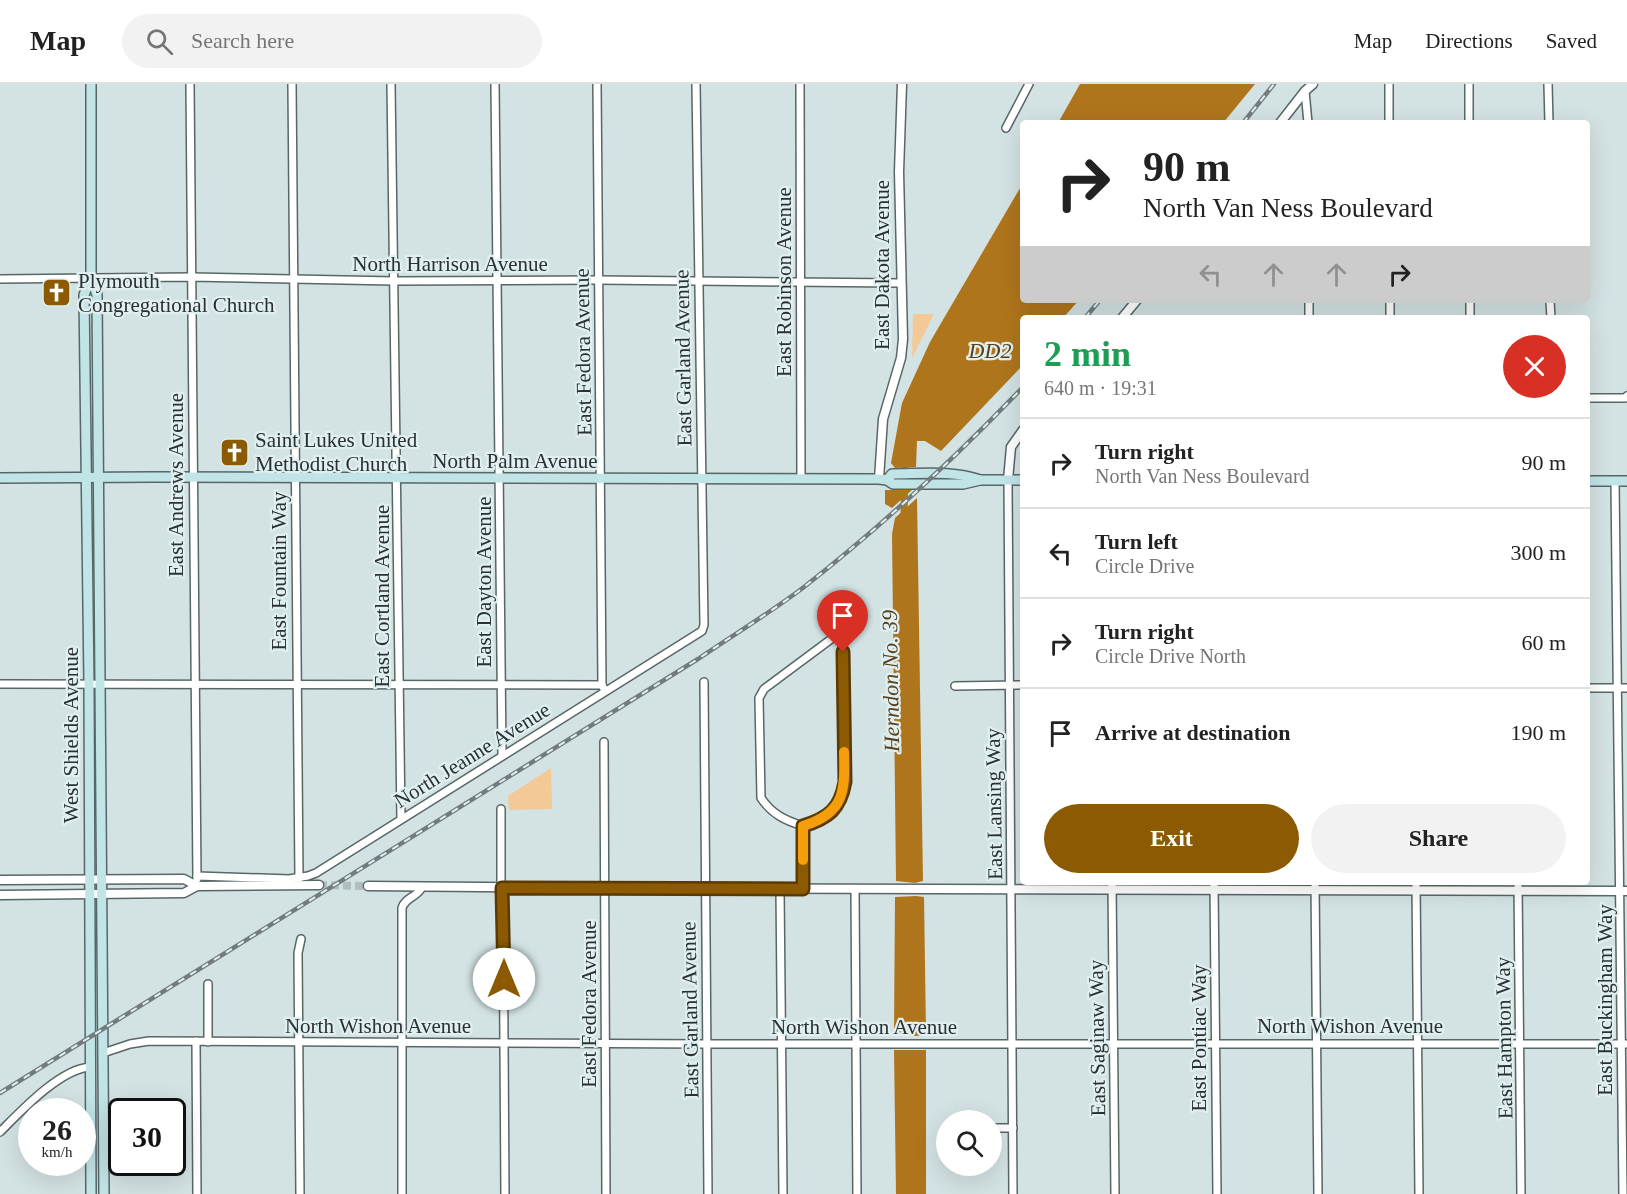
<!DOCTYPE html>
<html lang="en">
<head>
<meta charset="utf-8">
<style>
  :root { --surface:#fff; --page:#f2f2f2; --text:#222; --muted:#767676; --line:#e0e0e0; --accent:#8b5a03 }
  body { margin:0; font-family:"Times New Roman",serif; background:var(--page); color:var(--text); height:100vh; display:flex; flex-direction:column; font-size:22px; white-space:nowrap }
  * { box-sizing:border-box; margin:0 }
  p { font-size:20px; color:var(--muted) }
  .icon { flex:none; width:33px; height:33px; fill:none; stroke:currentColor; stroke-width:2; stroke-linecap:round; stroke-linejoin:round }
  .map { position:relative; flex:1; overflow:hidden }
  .drawer { position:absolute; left:1020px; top:231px; width:570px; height:570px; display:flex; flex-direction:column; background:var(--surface); border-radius:6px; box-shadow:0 6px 24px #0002 }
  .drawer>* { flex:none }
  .hud { position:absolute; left:1020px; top:36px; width:570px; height:183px; border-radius:6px; box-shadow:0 6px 24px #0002; background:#fff; color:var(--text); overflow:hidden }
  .buttons { position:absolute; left:936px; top:1026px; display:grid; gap:12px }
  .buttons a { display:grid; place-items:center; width:66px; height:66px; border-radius:50%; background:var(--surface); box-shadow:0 6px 24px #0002; font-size:30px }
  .speed { position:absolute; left:18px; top:1014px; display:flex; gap:12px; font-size:30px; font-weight:700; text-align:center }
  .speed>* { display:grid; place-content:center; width:78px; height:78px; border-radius:50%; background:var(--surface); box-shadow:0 6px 24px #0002; line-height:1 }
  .speed small { font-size:15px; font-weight:400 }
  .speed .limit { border:3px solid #111; border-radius:9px; background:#fff; color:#111 }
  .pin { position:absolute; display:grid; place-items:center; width:51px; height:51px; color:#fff; margin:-62px -26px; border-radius:50% 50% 50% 0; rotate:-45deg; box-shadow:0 0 6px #0007 }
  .pin .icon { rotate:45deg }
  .me { position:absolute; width:66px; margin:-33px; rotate:0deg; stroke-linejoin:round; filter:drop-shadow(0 0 4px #0008) }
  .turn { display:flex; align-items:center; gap:21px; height:126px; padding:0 24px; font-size:27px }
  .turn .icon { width:78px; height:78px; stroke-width:2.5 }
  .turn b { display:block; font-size:42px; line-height:51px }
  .lanes { display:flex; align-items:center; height:57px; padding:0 24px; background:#0003; justify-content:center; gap:30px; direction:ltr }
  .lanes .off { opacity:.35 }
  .round { display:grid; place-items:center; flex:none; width:63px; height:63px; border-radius:32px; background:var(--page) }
  .head { display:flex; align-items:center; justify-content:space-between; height:102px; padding:0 24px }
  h1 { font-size:36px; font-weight:800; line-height:45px; color:#1e9e55 }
  .button { display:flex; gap:12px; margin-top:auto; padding:12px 24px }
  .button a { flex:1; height:69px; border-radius:36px; background:var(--accent); color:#fff; font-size:24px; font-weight:800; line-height:69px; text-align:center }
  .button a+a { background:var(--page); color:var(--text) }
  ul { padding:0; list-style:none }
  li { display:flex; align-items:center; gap:18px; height:90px; padding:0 24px; border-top:2px solid var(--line) }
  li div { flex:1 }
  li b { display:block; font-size:22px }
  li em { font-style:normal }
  header { display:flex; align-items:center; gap:36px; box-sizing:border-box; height:84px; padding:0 30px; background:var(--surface); border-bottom:2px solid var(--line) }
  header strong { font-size:28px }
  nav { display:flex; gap:33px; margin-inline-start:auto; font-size:21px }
  .search { width:420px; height:54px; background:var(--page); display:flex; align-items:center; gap:15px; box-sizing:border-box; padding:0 21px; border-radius:33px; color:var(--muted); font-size:22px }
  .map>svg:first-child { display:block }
  .green { fill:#f3c997 }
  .water { fill:#af751c }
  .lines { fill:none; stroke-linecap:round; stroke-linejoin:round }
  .canal { stroke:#af751c; stroke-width:7 }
  .tertiary-tunnel { stroke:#b1bebf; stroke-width:8; stroke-dasharray:8 4; stroke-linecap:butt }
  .minor-casing { stroke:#596667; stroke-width:10 }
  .tertiary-casing { stroke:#596667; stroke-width:11 }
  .secondary-casing { stroke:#596667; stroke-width:12 }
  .minor { stroke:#fff; stroke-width:7 }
  .tertiary { stroke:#fff; stroke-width:8 }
  .secondary { stroke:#c1e4e7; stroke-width:9 }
  .rail-casing { stroke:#737c7d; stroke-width:4.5 }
  .rail { stroke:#e0eff0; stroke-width:2; stroke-dasharray:7; stroke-linecap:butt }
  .route-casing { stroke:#5a3a02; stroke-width:15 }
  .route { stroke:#8b5a03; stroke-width:10 }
  .slow { stroke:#f59e0b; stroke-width:10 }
  .labels { text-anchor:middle; stroke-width:4.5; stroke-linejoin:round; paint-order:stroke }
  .street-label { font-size:21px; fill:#2b3031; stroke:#e0eff0 }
  .poi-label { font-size:21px; fill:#2b3031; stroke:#e0eff0; text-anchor:start }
  .water-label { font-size:22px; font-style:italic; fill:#5a401e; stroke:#e0eff0 }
</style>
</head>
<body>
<header>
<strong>Map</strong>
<div class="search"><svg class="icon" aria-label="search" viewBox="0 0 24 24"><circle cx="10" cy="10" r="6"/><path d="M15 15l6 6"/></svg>Search here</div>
<nav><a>Map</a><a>Directions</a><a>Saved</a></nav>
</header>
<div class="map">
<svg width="1627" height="1110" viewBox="0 0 1627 1110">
  <rect width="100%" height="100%" fill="#d3e2e3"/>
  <!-- green -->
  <g class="green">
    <path d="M913 230H934L912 274Z"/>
    <path d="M551 684 552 725 509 726 508 712Z"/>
  </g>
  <!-- water -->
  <g class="water">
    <path d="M1080 0H1255L1223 39H1058Z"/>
    <path d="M1023 99V216H1079L1063 234H1023V281L941 367 925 357H917L916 383 895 384 891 379 902 319 930 258Z"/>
    <path d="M885 406H912L892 424 885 420Z"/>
    <path d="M917 414 923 797 915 799 896 797 892 450 895 434Z"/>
    <path d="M916 812 924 813 926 950 917 952 894 950 895 813Z"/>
    <path d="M894 966H926V1110H896Z"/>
  </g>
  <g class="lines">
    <!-- canal -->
    <path class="canal" d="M904 433 905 375"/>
    <!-- tertiary-tunnel -->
    <path class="tertiary-tunnel" d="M319 801 368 802"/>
    <defs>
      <g id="minor">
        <path d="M190 0 197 795"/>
        <path d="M292 0 299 794"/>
        <path d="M391 0 401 735"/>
        <path d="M495 0 502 671"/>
        <path d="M597 0 602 601 605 607"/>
        <path d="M800 0 801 395"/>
        <path d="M1389 0V39"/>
        <path d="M1469 0V39"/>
        <path d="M1548 0 1549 39"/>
        <path d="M1305 7 1308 39"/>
        <path d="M1006 44 1029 0"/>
        <path d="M0 195 191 193 394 197 598 196 900 199"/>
        <path d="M1390 216V234"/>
        <path d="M1470 216V234"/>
        <path d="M1550 216 1551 234"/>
        <path d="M1309 234V216"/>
        <path d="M1587 314H1625L1627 312"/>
        <path d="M1008 396 1013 1110"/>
        <path d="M1615 397 1623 1110"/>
        <path d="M704 598 708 1110"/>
        <path d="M0 600 602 601"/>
        <path d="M955 602 1023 601"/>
        <path d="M1587 604H1627"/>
        <path d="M604 658 606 1110"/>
        <path d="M501 725V798L503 809 505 1110"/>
        <path d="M803 742C784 736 772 730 761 714L759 614 764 605 842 547"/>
        <path d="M803 742C829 734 840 725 845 698L842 547"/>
        <path d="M803 742V805"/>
        <path d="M197 792 289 795 308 792 316 789 702 547 704 541C702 360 698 180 696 0"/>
        <path d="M1112 798 1115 1110"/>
        <path d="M1214 798 1217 1110"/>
        <path d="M1315 798 1318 1110"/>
        <path d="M1416 798 1419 1110"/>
        <path d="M1518 798 1521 1110"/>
        <path d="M780 805 783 1110"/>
        <path d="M855 805 857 1110"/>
        <path d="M196 957 197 1110"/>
        <path d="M208 958V900"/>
        <path d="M103 969 130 960 149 957 707 960H1627"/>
        <path d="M992 1044H1013"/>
        <path d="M0 1048C21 1027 60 985 90 983"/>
        <path d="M300 1110 298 869 301 855"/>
        <path d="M402 1110V824C405 813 418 813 422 803"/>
      </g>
      <g id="tertiary">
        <path d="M1280 39 1305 7 1313 0"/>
        <path d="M1122 234 1137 216"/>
        <path d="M879 395 883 335 901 274 903 255 899 88 902 0"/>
        <path d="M1008 396 1011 363 1023 346"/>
        <path d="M0 796 184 795 197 802"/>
        <path d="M368 802 605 804 1627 807"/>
        <path d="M0 811 184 809 197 802 319 801"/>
      </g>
      <g id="secondary">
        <path d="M91 0V193L97 211 104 1110"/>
        <path d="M91 193 84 211 89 600 91 1110"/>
        <path d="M0 394 154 393 879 395 887 396 893 400H963L980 396H1023"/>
        <path d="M887 396 892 390C921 390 953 386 980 396"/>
        <path d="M1587 397H1627"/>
      </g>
    </defs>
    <!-- minor casing -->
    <use href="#minor" class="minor-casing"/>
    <!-- tertiary casing -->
    <use href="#tertiary" class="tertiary-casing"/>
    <!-- secondary casing -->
    <use href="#secondary" class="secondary-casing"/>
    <!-- minor -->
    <use href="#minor" class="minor"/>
    <!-- tertiary -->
    <use href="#tertiary" class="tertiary"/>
    <!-- secondary -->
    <use href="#secondary" class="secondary"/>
    <defs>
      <g id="rail">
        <path d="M1243 39 1274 0"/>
        <path d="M1085 234 1100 216"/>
        <path d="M0 1009 698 575C733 551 770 529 804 503 882 442 954 375 1023 303"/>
      </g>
    </defs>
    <!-- rail casing -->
    <use href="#rail" class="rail-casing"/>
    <!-- rail -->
    <use href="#rail" class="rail"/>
  </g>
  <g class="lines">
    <defs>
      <path id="route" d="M504 895 502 804 803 805V742C829 734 840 725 845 698L843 568"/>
    </defs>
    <!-- route casing -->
    <use href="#route" class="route-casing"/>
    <!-- route -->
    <use href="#route" class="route"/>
    <!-- slow -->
    <path class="slow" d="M803 776V742C845 729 845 707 844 668"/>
  </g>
  <!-- icons -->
  <defs>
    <symbol id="church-square" viewBox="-11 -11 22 22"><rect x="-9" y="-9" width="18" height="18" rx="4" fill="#8b5a03" stroke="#e0eff0"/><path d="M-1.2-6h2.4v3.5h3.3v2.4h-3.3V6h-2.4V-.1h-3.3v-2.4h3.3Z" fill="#fff"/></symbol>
  </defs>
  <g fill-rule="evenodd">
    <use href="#church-square" x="40" y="192" width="33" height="33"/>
    <use href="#church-square" x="218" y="352" width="33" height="33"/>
  </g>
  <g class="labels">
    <!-- street labels -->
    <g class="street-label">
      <text x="450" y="187">North Harrison Avenue</text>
      <text transform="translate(882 181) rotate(-90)" y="7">East Dakota Avenue</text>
      <text transform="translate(784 198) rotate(-90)" y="7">East Robinson Avenue</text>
      <text transform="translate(583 268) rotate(-91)" y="7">East Fedora Avenue</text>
      <text transform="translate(683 274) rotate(-91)" y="7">East Garland Avenue</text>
      <text x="515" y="384">North Palm Avenue</text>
      <text transform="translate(176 401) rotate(-90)" y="7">East Andrews Avenue</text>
      <text transform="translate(279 487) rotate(-90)" y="7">East Fountain Way</text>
      <text transform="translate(484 498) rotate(-90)" y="7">East Dayton Avenue</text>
      <text transform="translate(382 512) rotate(-90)" y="7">East Cortland Avenue</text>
      <text transform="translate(71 651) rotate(-90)" y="7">West Shields Avenue</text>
      <text transform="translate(472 671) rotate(-32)" y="7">North Jeanne Avenue</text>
      <text transform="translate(994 720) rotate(-91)" y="7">East Lansing Way</text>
      <text transform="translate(1605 916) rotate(-90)" y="7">East Buckingham Way</text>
      <text transform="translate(589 920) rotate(-90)" y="7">East Fedora Avenue</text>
      <text transform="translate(690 926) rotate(-91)" y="7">East Garland Avenue</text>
      <text x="378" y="949">North Wishon Avenue</text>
      <text x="1350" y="949">North Wishon Avenue</text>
      <text x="864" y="950">North Wishon Avenue</text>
      <text transform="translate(1097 954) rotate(-91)" y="7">East Saginaw Way</text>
      <text transform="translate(1199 954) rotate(-90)" y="7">East Pontiac Way</text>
      <text transform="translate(1504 954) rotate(-91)" y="7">East Hampton Way</text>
    </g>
    <!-- poi labels -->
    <g class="poi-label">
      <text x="78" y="204">Plymouth<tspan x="78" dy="24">Congregational Church</tspan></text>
      <text x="255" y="363">Saint Lukes United<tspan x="255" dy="24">Methodist Church</tspan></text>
    </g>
    <!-- water labels -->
    <g class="water-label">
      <text x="990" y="274">DD2</text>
      <text transform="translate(890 597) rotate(-91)" y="8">Herndon No. 39</text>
    </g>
  </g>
</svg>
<div class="buttons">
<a><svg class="icon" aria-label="search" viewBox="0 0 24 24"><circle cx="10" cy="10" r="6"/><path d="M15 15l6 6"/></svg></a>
</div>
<div class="speed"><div>26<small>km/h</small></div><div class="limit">30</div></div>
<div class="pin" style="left:843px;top:568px;background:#d93025"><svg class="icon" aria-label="arrive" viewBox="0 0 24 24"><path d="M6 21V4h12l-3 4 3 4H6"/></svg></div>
<svg class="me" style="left:504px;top:895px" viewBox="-20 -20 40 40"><circle r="19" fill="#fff"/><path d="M0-13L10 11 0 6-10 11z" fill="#8b5a03"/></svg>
<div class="hud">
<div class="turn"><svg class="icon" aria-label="right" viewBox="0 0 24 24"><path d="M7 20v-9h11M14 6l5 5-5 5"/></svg><div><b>90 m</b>North Van Ness Boulevard</div></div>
<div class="lanes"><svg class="icon off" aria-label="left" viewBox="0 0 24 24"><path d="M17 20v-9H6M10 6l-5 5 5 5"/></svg><svg class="icon off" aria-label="ahead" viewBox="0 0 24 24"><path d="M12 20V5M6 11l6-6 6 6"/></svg><svg class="icon off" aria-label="ahead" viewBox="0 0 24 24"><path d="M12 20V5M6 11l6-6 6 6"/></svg><svg class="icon" aria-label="right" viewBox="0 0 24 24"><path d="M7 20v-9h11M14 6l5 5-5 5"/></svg></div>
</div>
<section class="drawer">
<div class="head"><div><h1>2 min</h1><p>640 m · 19:31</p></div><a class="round" style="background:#d93025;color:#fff"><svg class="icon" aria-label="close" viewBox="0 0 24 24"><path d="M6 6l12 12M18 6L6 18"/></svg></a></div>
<ul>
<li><svg class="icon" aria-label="right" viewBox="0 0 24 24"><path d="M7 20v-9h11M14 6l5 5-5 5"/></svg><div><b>Turn right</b><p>North Van Ness Boulevard</p></div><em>90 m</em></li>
<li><svg class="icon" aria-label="left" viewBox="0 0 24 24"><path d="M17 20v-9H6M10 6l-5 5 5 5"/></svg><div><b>Turn left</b><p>Circle Drive</p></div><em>300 m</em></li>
<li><svg class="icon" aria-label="right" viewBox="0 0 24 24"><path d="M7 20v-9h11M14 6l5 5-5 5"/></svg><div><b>Turn right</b><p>Circle Drive North</p></div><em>60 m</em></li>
<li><svg class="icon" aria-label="arrive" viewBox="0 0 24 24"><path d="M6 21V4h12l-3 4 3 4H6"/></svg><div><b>Arrive at destination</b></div><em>190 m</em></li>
</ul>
<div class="button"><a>Exit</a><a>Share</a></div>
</section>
</div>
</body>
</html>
